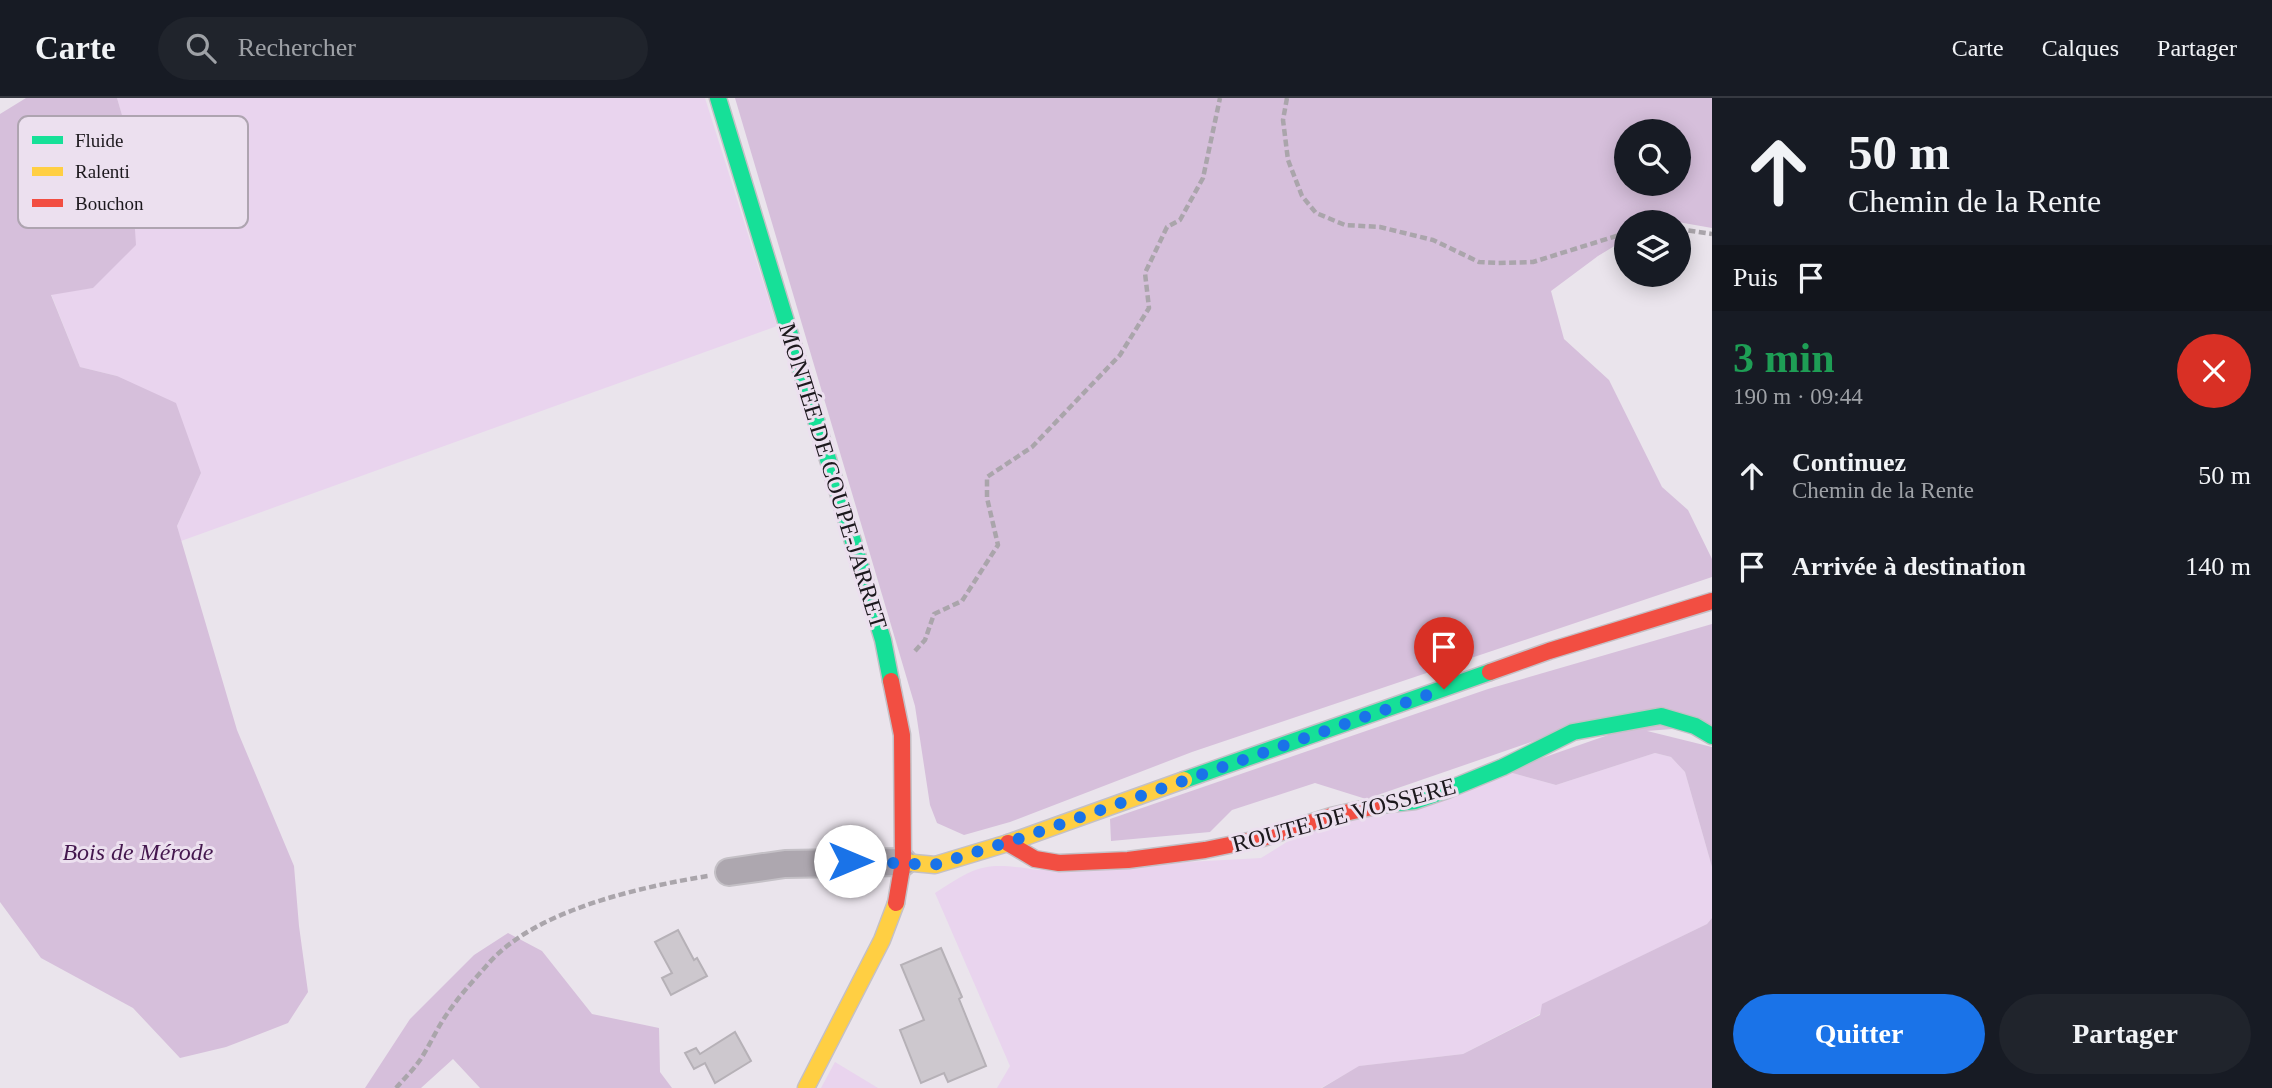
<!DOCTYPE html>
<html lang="fr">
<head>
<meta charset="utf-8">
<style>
  :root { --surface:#171b24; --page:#20242c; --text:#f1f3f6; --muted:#9ea1a6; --line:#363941; --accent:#1a73e8 }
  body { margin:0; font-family:"Times New Roman",serif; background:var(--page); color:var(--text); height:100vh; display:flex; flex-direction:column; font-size:26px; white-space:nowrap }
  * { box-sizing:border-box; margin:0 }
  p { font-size:23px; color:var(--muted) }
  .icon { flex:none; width:38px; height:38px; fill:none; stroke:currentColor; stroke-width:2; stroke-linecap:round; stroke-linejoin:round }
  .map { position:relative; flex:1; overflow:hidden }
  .sheet { display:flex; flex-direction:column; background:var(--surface); width:560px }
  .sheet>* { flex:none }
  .guide { background:#171b24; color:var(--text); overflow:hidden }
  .fabs { position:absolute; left:1614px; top:21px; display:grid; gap:14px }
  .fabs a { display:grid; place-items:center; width:77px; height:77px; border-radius:50%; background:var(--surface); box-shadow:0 4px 18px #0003; font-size:35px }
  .pin { position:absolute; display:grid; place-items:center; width:60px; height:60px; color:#fff; margin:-72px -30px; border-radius:50% 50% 50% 0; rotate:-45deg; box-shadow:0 0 7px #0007 }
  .pin .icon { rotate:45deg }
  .me { position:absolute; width:77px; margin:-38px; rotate:90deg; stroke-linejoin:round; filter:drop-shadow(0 0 5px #0008) }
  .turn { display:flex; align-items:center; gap:24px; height:147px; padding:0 21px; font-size:32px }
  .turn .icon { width:91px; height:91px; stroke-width:2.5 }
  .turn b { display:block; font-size:49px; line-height:60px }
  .then { display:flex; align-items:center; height:66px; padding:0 21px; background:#0003; gap:14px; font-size:26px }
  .round { display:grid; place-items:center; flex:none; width:74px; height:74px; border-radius:37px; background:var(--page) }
  .head { display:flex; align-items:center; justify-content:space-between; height:119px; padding:0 21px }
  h1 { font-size:42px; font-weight:600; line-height:52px; color:#1e9e55 }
  .button { display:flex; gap:14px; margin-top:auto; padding:14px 21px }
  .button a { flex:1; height:80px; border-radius:42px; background:var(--accent); color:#fff; font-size:28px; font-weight:600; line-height:80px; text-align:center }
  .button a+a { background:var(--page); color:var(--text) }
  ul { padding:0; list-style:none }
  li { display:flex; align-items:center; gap:21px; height:91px; padding:0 21px }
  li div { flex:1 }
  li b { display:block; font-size:26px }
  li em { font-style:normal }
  header { display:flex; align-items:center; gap:42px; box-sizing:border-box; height:98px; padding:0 35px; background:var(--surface); border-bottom:2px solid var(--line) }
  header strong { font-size:33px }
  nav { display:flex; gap:38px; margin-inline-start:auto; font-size:24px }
  .search { width:490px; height:63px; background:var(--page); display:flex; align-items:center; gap:18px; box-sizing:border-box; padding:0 24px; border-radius:38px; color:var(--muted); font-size:26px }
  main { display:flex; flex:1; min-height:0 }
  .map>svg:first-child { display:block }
  .green { fill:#e9d4ee }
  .forest { fill:#d6bfdb; fill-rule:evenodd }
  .building { fill:#cdc8ce; stroke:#b6b1b7; stroke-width:2 }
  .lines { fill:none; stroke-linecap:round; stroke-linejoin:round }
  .street-casing { stroke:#c4c0c6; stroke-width:30 }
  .fast-casing { stroke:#c4c0c6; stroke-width:19 }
  .slow-casing { stroke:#c4c0c6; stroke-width:19 }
  .jam-casing { stroke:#c4c0c6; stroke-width:19 }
  .path { stroke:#aaa5ab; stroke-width:4.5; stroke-dasharray:7 3.5; stroke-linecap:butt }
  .street { stroke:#ada7af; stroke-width:26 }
  .fast { stroke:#16e098; stroke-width:16 }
  .slow { stroke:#ffcf43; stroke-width:16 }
  .jam { stroke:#f24e42; stroke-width:16 }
  .route { stroke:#1a73e8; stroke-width:12; stroke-dasharray:0 21.6 }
  .labels { text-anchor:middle; stroke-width:6; stroke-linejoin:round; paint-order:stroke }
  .street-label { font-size:24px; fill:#1c181d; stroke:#ece0ef }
  .park-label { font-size:24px; font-style:italic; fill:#44174e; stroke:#ece0ef }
  .key { fill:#ece0ef; stroke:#aea4b0; stroke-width:2 }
  .key-label { font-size:19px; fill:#1c181d }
</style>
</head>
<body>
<header>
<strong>Carte</strong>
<div class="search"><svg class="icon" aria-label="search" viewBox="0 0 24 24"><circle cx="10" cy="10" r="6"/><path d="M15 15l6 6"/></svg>Rechercher</div>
<nav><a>Carte</a><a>Calques</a><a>Partager</a></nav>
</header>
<main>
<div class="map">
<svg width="1712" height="990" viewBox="0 0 1712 990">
  <rect width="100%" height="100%" fill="#eae4ec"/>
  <!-- green -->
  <g class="green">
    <path d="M117 0H705L777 228 181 443 177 428 201 375 117 278 80 269 51 196 93 190 129 41Z"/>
    <path d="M1655 655 1671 659 1685 674 1712 769V820L1707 826 1543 906 1540 916 1463 956 1360 968 1321 990H997L1010 968 935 795C979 766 986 764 1039 772L1261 760 1293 740 1505 673 1556 687Z"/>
    <path d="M835 964 878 990H821Z"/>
  </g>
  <!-- forest -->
  <g class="forest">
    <path d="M26 0H117L129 41 136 147 93 190 51 197 80 269 117 278 176 305 201 375 177 428 237 632 294 768 299 828 308 894 288 925 226 949 180 960 133 910 41 860 0 804V16Z"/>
    <path d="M735 0H1712V130L1678 124H1626V141L1598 158 1551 193 1564 241 1609 282 1662 389 1688 412 1712 461V479L1192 654 1010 724 964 737 937 725 930 707 915 608ZM1626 33H1678V86H1626Z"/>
    <path d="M1712 526V628L1540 641 1366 701 1315 685 1232 712 1210 734 1111 743 1110 721 1488 591Z"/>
    <path d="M1631 629 1712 649V769L1685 674 1671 659 1655 655 1556 687 1505 673Z"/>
    <path d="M1712 820V990H1322L1359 968 1463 956 1540 917 1542 906 1707 826Z"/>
    <path d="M508 835 542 853 592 916 659 930 660 974 672 990H480L453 961 421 990H365L410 921 474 857Z"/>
  </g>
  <!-- building -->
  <g class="building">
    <path d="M678 832 694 862 697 860 707 878 671 897 662 880 672 875 655 844Z"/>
    <path d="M941 850 962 899 959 901 986 968 948 984 944 975 921 985 900 932 924 922 901 867Z"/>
    <path d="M735 934 751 963 715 985 705 965 694 971 685 955 696 950 700 956Z"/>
  </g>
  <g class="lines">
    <defs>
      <path id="street" d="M729 774 785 766 903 764"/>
      <g id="fast">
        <path d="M718 0 883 542 891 583"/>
        <path d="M1184 682 1490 574"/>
        <path d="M1381 707 1415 703 1447 692 1503 669 1573 634 1661 618 1695 628 1712 638"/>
      </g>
      <g id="slow">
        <path d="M903 764 935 767 1008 745 1184 682"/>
        <path d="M806 990 882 842 896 805"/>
      </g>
      <g id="jam">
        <path d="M1490 574 1549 553 1712 503"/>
        <path d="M891 583 902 637 903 764 896 805"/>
        <path d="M1008 745 1035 761 1059 765 1128 762 1205 752 1263 740 1331 718 1381 707"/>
      </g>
    </defs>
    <!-- street casing -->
    <use href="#street" class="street-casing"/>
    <!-- fast casing -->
    <use href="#fast" class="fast-casing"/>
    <!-- slow casing -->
    <use href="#slow" class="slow-casing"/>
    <!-- jam casing -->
    <use href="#jam" class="jam-casing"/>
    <!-- path -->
    <g class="path">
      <path d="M1287 0 1283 22 1288 62 1302 98 1316 115 1345 127 1380 129 1433 142 1479 164 1498 165 1533 164 1626 135"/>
      <path d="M1678 131 1712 136"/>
      <path d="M915 553 925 542 934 516 962 503 998 447 987 400V379L1032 349 1120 257 1149 210 1145 175 1167 129 1180 122 1203 80 1220 0"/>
      <path d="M396 990C404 981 413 972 420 962 430 947 437 930 447 916 459 898 474 882 488 866 535 812 640 789 708 778"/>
    </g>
    <!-- street -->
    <use href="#street" class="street"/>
    <!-- fast -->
    <use href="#fast" class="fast"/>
    <!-- slow -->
    <use href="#slow" class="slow"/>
    <!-- jam -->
    <use href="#jam" class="jam"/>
  </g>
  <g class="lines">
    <!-- route -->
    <path class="route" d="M850 763 934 767 1024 739 1444 591"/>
  </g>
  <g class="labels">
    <!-- street labels -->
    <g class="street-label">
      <text transform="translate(833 378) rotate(73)" y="8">MONTÉE DE COUPE-JARRET</text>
      <text transform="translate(1344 717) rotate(-15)" y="8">ROUTE DE VOSSERE</text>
    </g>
    <!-- park labels -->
    <g class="park-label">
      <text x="138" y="762">Bois de Mérode</text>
    </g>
  </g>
  <!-- legend -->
  <rect x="18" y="18" width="230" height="112" rx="10" class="key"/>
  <rect x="32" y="38" width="31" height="8" fill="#16e098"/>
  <rect x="32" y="69" width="31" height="9" fill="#ffcf43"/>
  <rect x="32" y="101" width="31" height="8" fill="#f24e42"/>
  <g class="key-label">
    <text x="75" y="49">Fluide</text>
    <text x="75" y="80">Ralenti</text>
    <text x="75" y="112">Bouchon</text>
  </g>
</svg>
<div class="fabs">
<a><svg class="icon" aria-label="search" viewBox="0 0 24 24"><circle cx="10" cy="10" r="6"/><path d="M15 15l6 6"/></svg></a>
<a><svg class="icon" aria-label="layers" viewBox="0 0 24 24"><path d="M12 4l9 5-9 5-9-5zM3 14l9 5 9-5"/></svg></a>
</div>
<div class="pin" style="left:1444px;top:591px;background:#d93025"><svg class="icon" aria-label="arrive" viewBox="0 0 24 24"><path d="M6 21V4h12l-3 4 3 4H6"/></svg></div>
<svg class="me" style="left:850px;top:763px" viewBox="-20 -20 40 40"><circle r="19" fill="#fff"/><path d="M0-13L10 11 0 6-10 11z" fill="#1a73e8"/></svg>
</div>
<section class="sheet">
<div class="guide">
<div class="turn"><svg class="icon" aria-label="ahead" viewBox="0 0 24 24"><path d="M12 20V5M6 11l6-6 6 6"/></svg><div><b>50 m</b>Chemin de la Rente</div></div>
<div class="then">Puis<svg class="icon" aria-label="arrive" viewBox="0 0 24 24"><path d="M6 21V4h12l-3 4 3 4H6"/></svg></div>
</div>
<div class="head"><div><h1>3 min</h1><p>190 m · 09:44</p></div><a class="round" style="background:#d93025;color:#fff"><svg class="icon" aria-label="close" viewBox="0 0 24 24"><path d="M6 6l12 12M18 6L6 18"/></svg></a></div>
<ul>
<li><svg class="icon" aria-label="ahead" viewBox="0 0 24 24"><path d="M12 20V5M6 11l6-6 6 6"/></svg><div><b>Continuez</b><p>Chemin de la Rente</p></div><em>50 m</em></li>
<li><svg class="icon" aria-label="arrive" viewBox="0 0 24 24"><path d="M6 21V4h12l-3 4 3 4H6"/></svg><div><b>Arrivée à destination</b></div><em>140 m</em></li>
</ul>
<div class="button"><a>Quitter</a><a>Partager</a></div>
</section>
</main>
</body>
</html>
